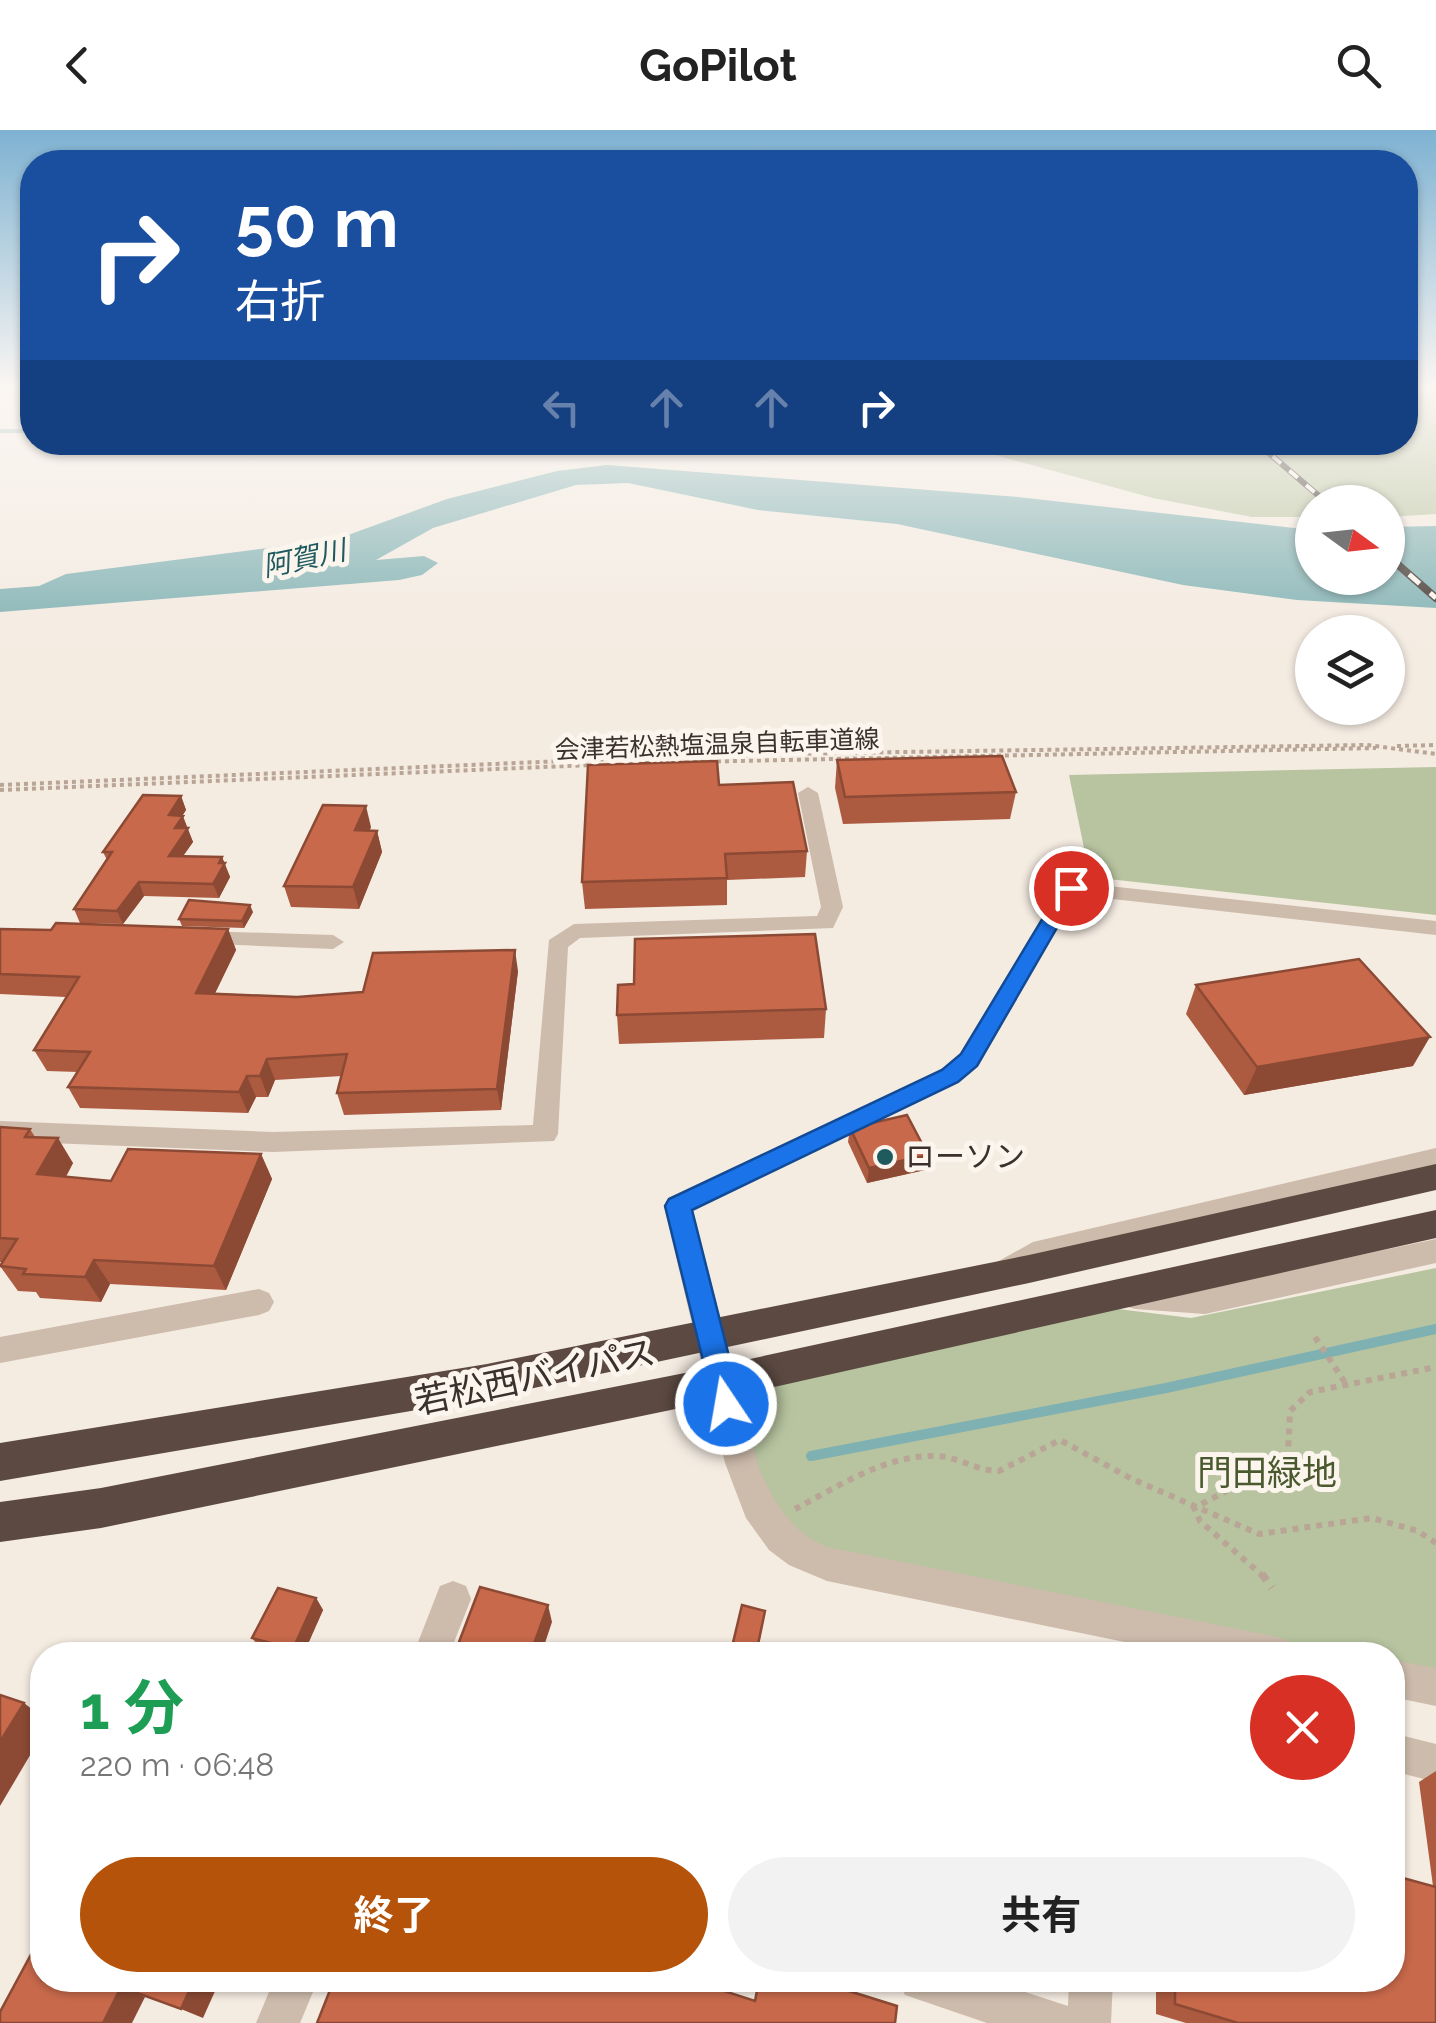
<!DOCTYPE html>
<html lang="ja">
<head>
<meta charset="utf-8">
<style>
  :root { --surface:#fff; --page:#f2f2f2; --text:#222; --muted:#767676; --accent:#b45309 }
  body { margin:0; font-family:Raleway,"Noto Sans JP",sans-serif; background:var(--page); color:var(--text); height:100vh; display:flex; flex-direction:column; font-size:38px; white-space:nowrap }
  * { box-sizing:border-box; margin:0 }
  p { font-size:32px; color:var(--muted) }
  .icon { flex:none; width:55px; height:55px; fill:none; stroke:currentColor; stroke-width:2; stroke-linecap:round; stroke-linejoin:round }
  .map { position:relative; flex:1; overflow:hidden }
  .drawer { position:absolute; left:30px; top:1512px; width:1375px; height:350px; display:flex; flex-direction:column; background:var(--surface); border-radius:40px; box-shadow:0 2px 8px #0004 }
  .drawer>* { flex:none }
  .guide { position:absolute; left:20px; top:20px; width:1398px; height:305px; border-radius:40px; box-shadow:0 2px 8px #0004; background:#1a4fa0; color:#fff; overflow:hidden }
  .needle { width:65px; rotate:105deg }
  .tools { position:absolute; left:1295px; top:355px; display:grid; gap:20px }
  .tools a { display:grid; place-items:center; width:110px; height:110px; border-radius:50%; background:var(--surface); box-shadow:0 2px 8px #0004; font-size:50px }
  .pin { position:absolute; display:grid; place-items:center; width:85px; height:85px; color:#fff; margin:-42px; border:5px solid #fff; border-radius:50%; box-shadow:0 2px 10px #0007 }
  .me { position:absolute; width:110px; margin:-55px; rotate:348deg; stroke-linejoin:round; filter:drop-shadow(0 0 8px #0008) }
  .turn { display:flex; align-items:center; gap:35px; height:210px; padding:0 50px; font-size:45px }
  .turn .icon { width:130px; height:130px; stroke-width:2.5 }
  .turn b { display:block; font-size:70px; line-height:85px }
  .lanes { display:flex; align-items:center; height:95px; padding:0 50px; background:#0003; justify-content:center; gap:50px; direction:ltr }
  .lanes .off { opacity:.35 }
  .round { display:grid; place-items:center; flex:none; width:105px; height:105px; border-radius:52px; background:var(--page) }
  .head { display:flex; align-items:center; justify-content:space-between; height:170px; padding:0 50px }
  h1 { font-size:60px; font-weight:700; line-height:75px; color:#1e9e55 }
  .cta { display:flex; gap:20px; margin-top:auto; padding:20px 50px }
  .cta a { flex:1; height:115px; border-radius:60px; background:var(--accent); color:#fff; font-size:40px; font-weight:700; line-height:115px; text-align:center }
  .cta a+a { background:var(--page); color:var(--text) }
  header { display:flex; justify-content:space-between; align-items:center; height:130px; padding:0 50px; background:var(--surface); font-size:45px; font-weight:700 }
  .map>svg:first-child { display:block }
  .green { fill:#b8c4a0 }
  .water { fill:#7fb0b2 }
  .lines { fill:none; stroke-linecap:round; stroke-linejoin:round }
  .stream-far1 { stroke:#7fb0b2; stroke-width:4 }
  .stream { stroke:#7fb0b2; stroke-width:10 }
  .path-far2 { stroke:#b9a596; stroke-width:4; stroke-dasharray:4 4; stroke-linecap:butt }
  .path-far1 { stroke:#b9a596; stroke-width:6; stroke-dasharray:6 6; stroke-linecap:butt }
  .path { stroke:#b9a596; stroke-width:8; stroke-dasharray:8 8; stroke-linecap:butt }
  .minor { fill:#cdbbac; fill-rule:evenodd }
  .highway { fill:#5c4a42; fill-rule:evenodd }
  .rail-far1-casing { stroke:#3b302b; stroke-width:6 }
  .rail-casing { stroke:#3b302b; stroke-width:8 }
  .rail-far1 { stroke:#fbf5ee; stroke-width:4; stroke-dasharray:11; stroke-linecap:butt }
  .rail { stroke:#fbf5ee; stroke-width:5; stroke-dasharray:14; stroke-linecap:butt }
  .wall { fill:#ac5a40 }
  .shaded-wall { fill:#8c4a34 }
  .building { fill:#c8694b; stroke:#8c4a34; stroke-width:2.5 }
  .route { fill:#1a73e8; stroke:#114b97; stroke-width:2.5 }
  .poi-dot { fill:#1f5a5e; stroke:#fbf5ee; stroke-width:4 }
  .labels { text-anchor:middle; stroke-width:10; stroke-linejoin:round; paint-order:stroke }
  .far-street-label { font-size:25px; fill:#3b302b; stroke:#fbf5ee }
  .far-water-label { font-size:28px; font-style:italic; fill:#1f5a5e; stroke:#fbf5ee }
  .poi-label { font-size:30px; fill:#3b302b; stroke:#fbf5ee; text-anchor:start }
  .near-street-label { font-size:35px; fill:#3b302b; stroke:#fbf5ee }
  .near-park-label { font-size:35px; fill:#4a5a2e; stroke:#fbf5ee }
</style>
</head>
<body>
<header><svg class="icon" aria-label="back" viewBox="0 0 24 24"><path d="M15 5l-7 7 7 7"/></svg>GoPilot<svg class="icon" aria-label="search" viewBox="0 0 24 24"><circle cx="10" cy="10" r="6"/><path d="M15 15l6 6"/></svg></header>
<div class="map">
<svg width="1436" height="1893" viewBox="0 0 1436 1893">
  <rect width="100%" height="100%" fill="#f4ebe1"/>
  <!-- green -->
  <g class="green">
    <path d="M1405 259H1436V384L1388 387V372H1312V387H1252L1153 368 951 313 1405 312Z"/>
    <path d="M1436 637V785L1090 747 1069 645Z"/>
    <path d="M1436 1138V1546L1393 1537 1392 1525H1329L822 1423C760 1383 750 1327 734 1259L1110 1178 1191 1188Z"/>
  </g>
  <!-- water -->
  <path class="water" d="M607 335 1018 367 1312 400V448H1388V397L1436 396V478L1297 470 1183 455 897 394 758 380 628 353 576 355 433 398 376 430 424 426 438 433 422 445 399 450 0 482V459L39 456 66 444 337 409 447 369 557 341Z"/>
  <g class="lines">
    <!-- stream-far1 -->
    <path class="stream-far1" d="M0 301H32"/>
    <!-- stream -->
    <path class="stream" d="M811 1326 1166 1258 1436 1199"/>
    <!-- path-far2 -->
    <g class="path-far2">
      <path d="M1397 616 1436 615"/>
      <path d="M637 633 1376 618"/>
      <path d="M0 655 704 625 1367 615 1436 624"/>
      <path d="M0 660 591 635"/>
    </g>
    <!-- path-far1 -->
    <g class="path-far1">
      <path d="M1315 1207 1346 1254"/>
      <path d="M795 1379C837 1357 887 1324 937 1326 959 1327 977 1341 999 1341L1060 1310 1132 1349 1259 1404 1372 1388 1418 1401 1436 1413"/>
      <path d="M1264 1447 1200 1391 1194 1378 1280 1333 1288 1324 1290 1281 1310 1262 1436 1237"/>
    </g>
    <!-- path -->
    <path class="path" d="M1262 1444 1272 1458"/>
    <!-- minor -->
    <g class="minor">
      <path d="M808 657 818 663 843 777 833 798 580 808 568 817 558 1004 554 1011 273 1022 0 1011V991L273 1002 533 995 549 810 574 794 817 786 821 777 798 663Z"/>
      <path d="M1071 752 1436 791V805L1077 765 978 936 959 952 693 1081 757 1333C772 1370 789 1401 827 1417L1278 1507 1291 1512 1296 1525H1188L827 1451 789 1435 769 1420 746 1388 725 1333 664 1076 668 1068 941 940 960 924 1060 758Z"/>
      <path d="M200 801 333 805 344 812 333 819 192 813 189 808 192 803Z"/>
      <path d="M1436 1018V1038L1041 1134 1007 1152 997 1148 993 1140 997 1132 1033 1112Z"/>
      <path d="M1436 1109V1133L1205 1184 1135 1179 1125 1176 1120 1167 1125 1158 1135 1155 1205 1158Z"/>
      <path d="M259 1159 269 1163 274 1172 269 1181 259 1185 0 1233V1207Z"/>
      <path d="M453 1451 466 1456 471 1469 449 1525H413L440 1456Z"/>
      <path d="M1392 1530 1436 1538V1576L1392 1567Z"/>
      <path d="M1392 1603 1436 1614V1652L1392 1641Z"/>
      <path d="M274 1850H318L300 1893H256Z"/>
      <path d="M898 1850H988L1068 1876 1069 1850H1113L1111 1893H987L905 1865Z"/>
    </g>
    <!-- highway -->
    <g class="highway">
      <path d="M1436 1034V1060L1029 1153 487 1268 0 1351V1313L487 1234 1029 1125Z"/>
      <path d="M1436 1080V1108L690 1276 101 1398 0 1412V1372L101 1358 690 1242Z"/>
    </g>
    <defs>
      <path id="rail-far1" d="M1256 312 1326 372"/>
      <path id="rail" d="M1388 426 1436 468"/>
    </defs>
    <!-- rail-far1 casing -->
    <use href="#rail-far1" class="rail-far1-casing"/>
    <!-- rail casing -->
    <use href="#rail" class="rail-casing"/>
    <!-- rail-far1 -->
    <use href="#rail-far1" class="rail-far1"/>
    <!-- rail -->
    <use href="#rail" class="rail"/>
  </g>
  <!-- wall -->
  <g class="wall">
    <path d="M837 630 1016 662 1010 689 843 694 835 658Z"/>
    <path d="M719 655 807 721 805 747 727 750V775L585 779 582 752Z"/>
    <path d="M181 666 186 680 182 686 193 712 183 726 222 727 230 747 219 768 144 766 123 794 80 793 74 779 107 730 103 722Z"/>
    <path d="M371 697 369 701H377L382 722 359 779 291 777 284 756Z"/>
    <path d="M253 782 244 798 182 796 179 789Z"/>
    <path d="M0 799 51 800 228 799 236 820 215 863 297 867 363 862 518 841 501 980 344 985 337 963 342 946 275 950 268 967H256L248 983 80 978 68 957 78 942 47 941 34 920 66 867 0 864Z"/>
    <path d="M1196 855 1413 936 1244 965 1186 884Z"/>
    <path d="M826 879 824 908 619 914 617 885Z"/>
    <path d="M0 997 30 999 35 1007 73 1033 66 1047 111 1051 261 1024 272 1049 226 1160 110 1154 101 1172 40 1168 36 1162 18 1161 0 1136 3 1132H0Z"/>
    <path d="M850 998 928 1025 925 1040 867 1053 848 1012Z"/>
    <path d="M316 1468 323 1480 303 1525H282L261 1519 252 1508Z"/>
    <path d="M765 1481 757 1525H740L732 1523V1517Z"/>
    <path d="M1436 1641V1893H1186L1156 1884V1850H1392L1433 1756 1419 1652Z"/>
  </g>
  <!-- shaded-wall -->
  <g class="shaded-wall">
    <path d="M181 666 186 680 175 697 183 686 193 712 174 739 169 726V685Z"/>
    <path d="M366 676 371 697 360 722 355 700Z"/>
    <path d="M377 701 382 722 359 779 353 757Z"/>
    <path d="M222 727 230 747 219 768 213 754Z"/>
    <path d="M139 752 144 766 123 794 117 781Z"/>
    <path d="M250 775 253 782 244 798 242 791Z"/>
    <path d="M228 799 236 820 205 884 196 863Z"/>
    <path d="M515 820 518 841 501 980 497 959Z"/>
    <path d="M1430 907 1413 936 1244 965 1257 937Z"/>
    <path d="M267 929 275 950 268 967 260 946Z"/>
    <path d="M247 946 256 967 248 983 239 962Z"/>
    <path d="M58 1008 73 1033 53 1069 37 1044Z"/>
    <path d="M261 1024 272 1049 226 1160 214 1136Z"/>
    <path d="M928 1025 925 1040 867 1053 869 1038Z"/>
    <path d="M94 1130 110 1154 101 1172 85 1147Z"/>
    <path d="M316 1468 323 1480 303 1525H297L293 1519Z"/>
    <path d="M548 1475 552 1492 541 1525H530Z"/>
    <path d="M24 1573 42 1587V1605L0 1676V1612Z"/>
    <path d="M194 1850H220L203 1888 181 1879Z"/>
    <path d="M121 1857 145 1867 132 1893H103Z"/>
  </g>
  <!-- building -->
  <g class="building">
    <path d="M1002 626 1016 662 845 667 837 630Z"/>
    <path d="M717 631 719 655 793 652 807 721 725 724 727 748 582 752 588 635Z"/>
    <path d="M143 665 181 666 169 685 183 686 175 698H188L169 726 222 727 219 733H225L213 754 139 752 117 781 74 779 112 722H103Z"/>
    <path d="M323 675 366 676 355 700 377 701 353 757 284 756Z"/>
    <path d="M189 770 250 775 242 791 179 789Z"/>
    <path d="M56 793 228 799 196 863 297 867 363 862 373 823 515 820 497 959 337 963 347 924 267 929 260 946H247L239 962 68 957 90 922 34 920 79 847 0 844V799L51 800Z"/>
    <path d="M815 804 826 879 617 885 618 855 634 854 635 809Z"/>
    <path d="M1359 829 1430 907 1257 937 1196 855Z"/>
    <path d="M907 985 928 1025 869 1038 850 998Z"/>
    <path d="M0 997 30 999 25 1007 58 1008 37 1044 111 1051 128 1019 261 1024 214 1136 94 1130 85 1147 23 1144 26 1139 0 1136 17 1109 0 1108Z"/>
    <path d="M480 1457 548 1475 530 1525H454Z"/>
    <path d="M278 1458 316 1468 293 1519 252 1508Z"/>
    <path d="M742 1475 765 1481 756 1524 732 1517Z"/>
    <path d="M0 1565 24 1573 0 1612Z"/>
    <path d="M1392 1745 1436 1757V1893H1238L1175 1874V1850H1392Z"/>
    <path d="M42 1804V1850H194L181 1879 121 1857 103 1893H0V1882Z"/>
    <path d="M334 1850H690L755 1871 759 1850H814L897 1876 895 1893H317Z"/>
  </g>
  <!-- sky -->
  <linearGradient id="sky" x2="0" y2="1"><stop stop-color="#7eb2d2"/><stop offset="0.49" stop-color="#faf6f2"/><stop offset="1" stop-color="#faf6f2" stop-opacity="0"/></linearGradient>
  <rect width="1436" height="524" fill="url(#sky)"/>
  <!-- route -->
  <path class="route" d="M1071 752 1080 758 977 936 958 952 692 1080 741 1274 736 1283 726 1287 716 1283 665 1076 669 1069 942 940 961 924 1061 758Z"/>
  <!-- markers -->
  <circle class="poi-dot" cx="885" cy="1027" r="10"/>
  <g class="labels">
    <!-- far-street labels -->
    <g class="far-street-label">
      <text transform="translate(717 614) rotate(-2)" y="9">会津若松熱塩温泉自転車道線</text>
    </g>
    <!-- far-water labels -->
    <g class="far-water-label">
      <text transform="translate(304 428) rotate(-12)" y="10">阿賀川</text>
    </g>
    <!-- poi labels -->
    <g class="poi-label">
      <text x="905" y="1037">ローソン</text>
    </g>
    <!-- near-street labels -->
    <g class="near-street-label">
      <text transform="translate(535 1247) rotate(-12)" y="12">若松西バイパス</text>
    </g>
    <!-- near-park labels -->
    <g class="near-park-label">
      <text x="1267" y="1355">門田緑地</text>
    </g>
  </g>
</svg>
<div class="tools">
<a><svg class="needle" viewBox="-14 -14 28 28"><path d="M0-13l5 13h-10z" fill="#e53935"/><path d="M0 13l5-13h-10z" fill="#767676"/></svg></a>
<a><svg class="icon" aria-label="layers" viewBox="0 0 24 24"><path d="M12 4l9 5-9 5-9-5zM3 14l9 5 9-5"/></svg></a>
</div>
<div class="pin" style="left:1071px;top:758px;background:#d93025"><svg class="icon" aria-label="arrive" viewBox="0 0 24 24"><path d="M6 21V4h12l-3 4 3 4H6"/></svg></div>
<svg class="me" style="left:726px;top:1274px" viewBox="-20 -20 40 40"><circle r="17" fill="#1a73e8" stroke="#fff" stroke-width="3"/><path d="M0-11L8 9 0 5-8 9z" fill="#fff"/></svg>
<div class="guide">
<div class="turn"><svg class="icon" aria-label="right" viewBox="0 0 24 24"><path d="M7 20v-9h11M14 6l5 5-5 5"/></svg><div><b>50 m</b>右折</div></div>
<div class="lanes"><svg class="icon off" aria-label="left" viewBox="0 0 24 24"><path d="M17 20v-9H6M10 6l-5 5 5 5"/></svg><svg class="icon off" aria-label="ahead" viewBox="0 0 24 24"><path d="M12 20V5M6 11l6-6 6 6"/></svg><svg class="icon off" aria-label="ahead" viewBox="0 0 24 24"><path d="M12 20V5M6 11l6-6 6 6"/></svg><svg class="icon" aria-label="right" viewBox="0 0 24 24"><path d="M7 20v-9h11M14 6l5 5-5 5"/></svg></div>
</div>
<section class="drawer">
<div class="head"><div><h1>1 分</h1><p>220 m · 06:48</p></div><a class="round" style="background:#d93025;color:#fff"><svg class="icon" aria-label="close" viewBox="0 0 24 24"><path d="M6 6l12 12M18 6L6 18"/></svg></a></div>
<div class="cta"><a>終了</a><a>共有</a></div>
</section>
</div>
</body>
</html>
